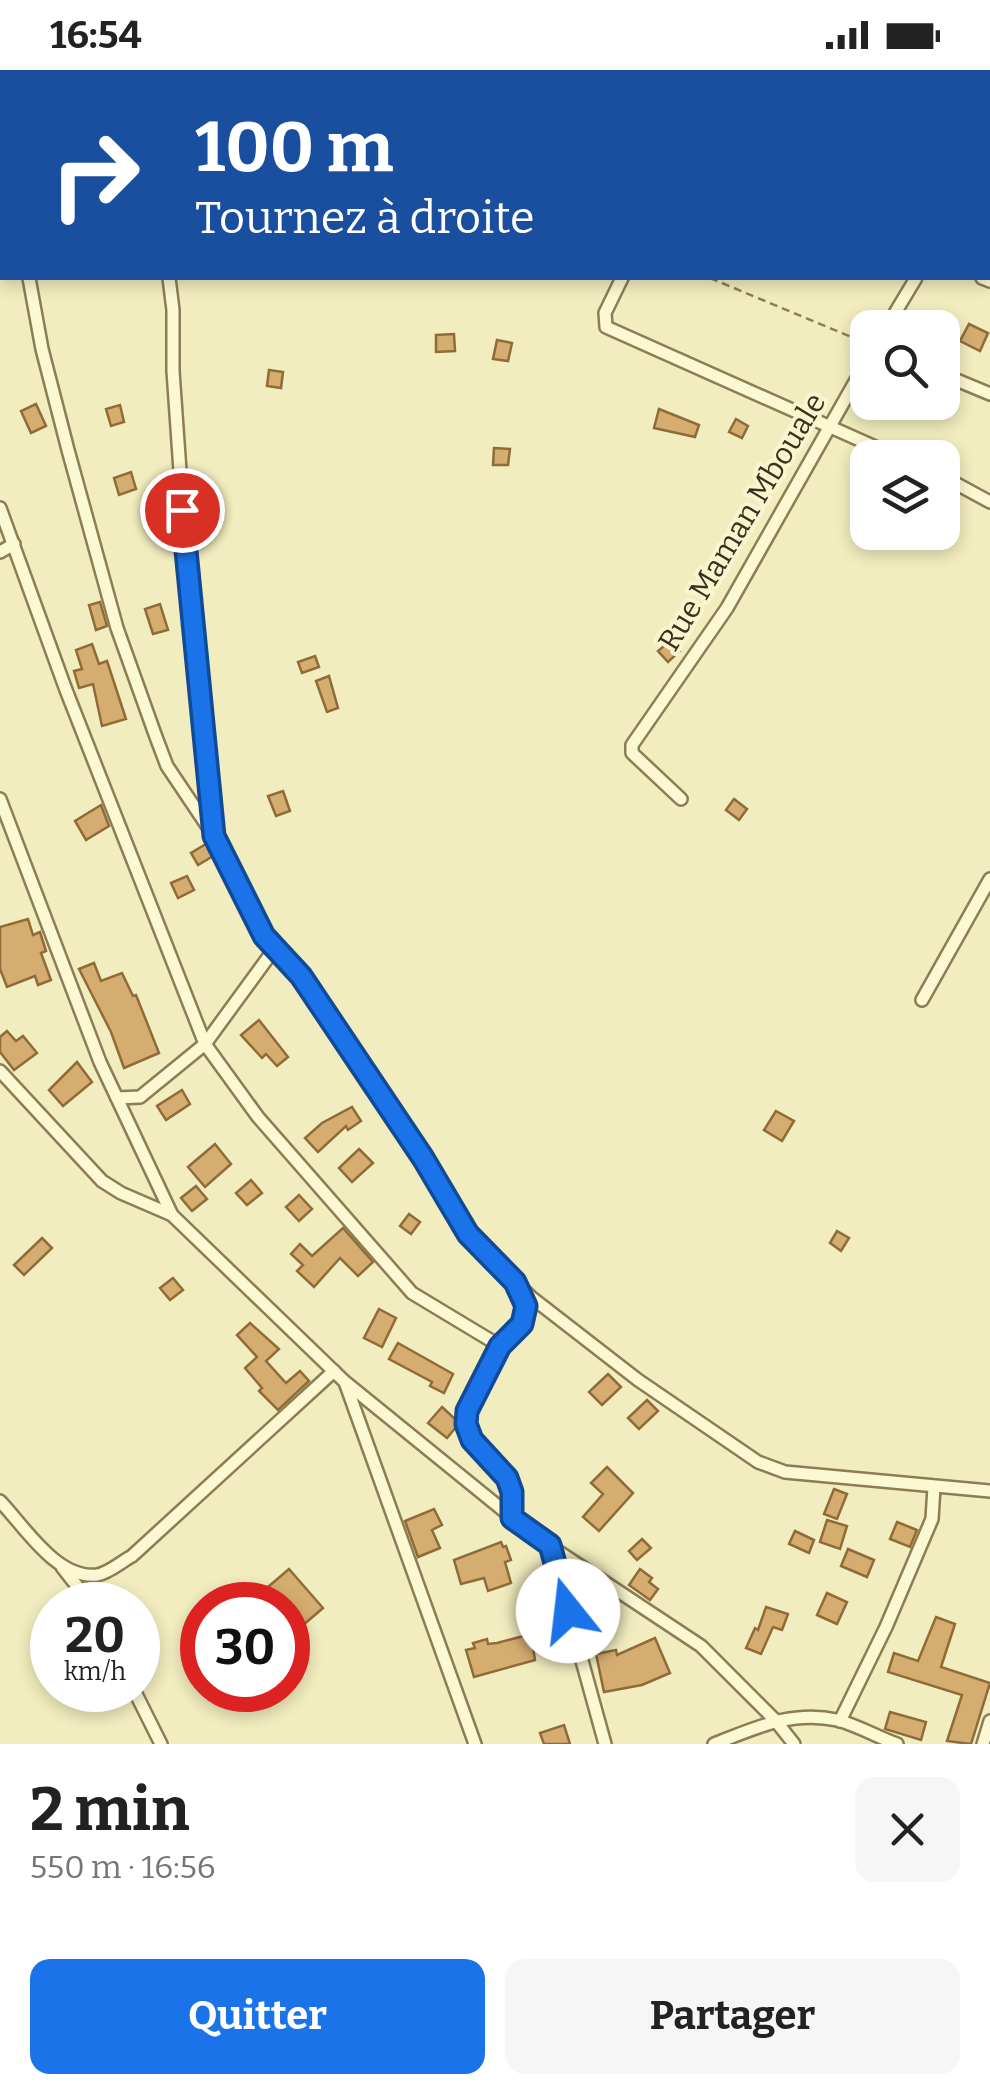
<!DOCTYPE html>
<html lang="fr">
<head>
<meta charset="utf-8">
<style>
  :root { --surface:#fff; --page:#f6f6f6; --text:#222; --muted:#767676; --accent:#1a73e8 }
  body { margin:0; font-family:Bitter,serif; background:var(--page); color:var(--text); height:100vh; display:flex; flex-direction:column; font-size:38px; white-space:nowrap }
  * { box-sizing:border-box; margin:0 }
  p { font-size:32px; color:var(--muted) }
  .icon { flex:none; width:55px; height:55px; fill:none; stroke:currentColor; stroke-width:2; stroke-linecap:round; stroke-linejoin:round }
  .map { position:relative; height:1674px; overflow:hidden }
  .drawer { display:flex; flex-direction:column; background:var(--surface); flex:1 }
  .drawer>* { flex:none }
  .top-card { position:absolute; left:0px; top:0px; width:990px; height:210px; box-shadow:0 5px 15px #0003; background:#1a4fa0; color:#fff; overflow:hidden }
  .fabs { position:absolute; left:850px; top:240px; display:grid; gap:20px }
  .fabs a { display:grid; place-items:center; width:110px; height:110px; border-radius:20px; background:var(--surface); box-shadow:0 5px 15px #0003; font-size:50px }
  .speed { position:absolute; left:30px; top:1512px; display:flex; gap:20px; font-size:50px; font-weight:700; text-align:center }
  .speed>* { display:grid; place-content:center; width:130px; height:130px; border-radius:50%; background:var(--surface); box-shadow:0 5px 15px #0003; line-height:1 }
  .speed small { font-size:25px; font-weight:400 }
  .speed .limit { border:15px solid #d22; background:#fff; color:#111 }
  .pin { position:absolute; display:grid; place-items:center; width:85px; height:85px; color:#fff; margin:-42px; border:5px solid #fff; border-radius:50%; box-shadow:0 2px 10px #0007 }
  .me { position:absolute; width:110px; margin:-55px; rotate:344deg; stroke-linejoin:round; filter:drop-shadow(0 0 8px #0008) }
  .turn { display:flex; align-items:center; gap:35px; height:210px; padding:0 30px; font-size:45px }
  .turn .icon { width:130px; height:130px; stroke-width:2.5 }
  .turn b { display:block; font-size:70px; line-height:85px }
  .round { display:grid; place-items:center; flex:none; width:105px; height:105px; border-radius:20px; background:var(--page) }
  .overview { display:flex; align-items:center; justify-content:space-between; height:170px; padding:0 30px }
  h1 { font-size:60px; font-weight:700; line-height:75px }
  .action { display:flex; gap:20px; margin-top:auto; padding:20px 30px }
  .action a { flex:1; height:115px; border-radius:20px; background:var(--accent); color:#fff; font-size:40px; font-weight:700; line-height:115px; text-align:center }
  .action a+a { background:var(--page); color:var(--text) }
  .status { display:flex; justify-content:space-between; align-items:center; height:70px; padding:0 50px; background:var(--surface); direction:ltr }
  .status svg { height:28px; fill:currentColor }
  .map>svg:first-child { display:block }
  .building { fill:#d5ad70; stroke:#8f6b38; stroke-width:2.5 }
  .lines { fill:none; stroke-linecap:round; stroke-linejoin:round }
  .street-casing { stroke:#8d7d55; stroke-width:16 }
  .path { stroke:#8d7d55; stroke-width:2.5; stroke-dasharray:8 5; stroke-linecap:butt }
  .street { stroke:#fcf8d2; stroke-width:11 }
  .route-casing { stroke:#114b97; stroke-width:25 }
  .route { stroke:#1a73e8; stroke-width:18 }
  .labels { text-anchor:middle; stroke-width:8; stroke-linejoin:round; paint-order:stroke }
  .street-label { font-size:30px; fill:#3b301b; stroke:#f9f5cf }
</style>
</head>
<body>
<div class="status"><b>16:54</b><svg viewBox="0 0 49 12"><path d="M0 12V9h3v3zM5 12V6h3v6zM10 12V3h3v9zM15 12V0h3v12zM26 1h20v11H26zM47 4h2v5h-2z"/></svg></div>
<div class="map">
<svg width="990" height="1674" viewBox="0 0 990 1674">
  <rect width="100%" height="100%" fill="#f2edbe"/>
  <!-- building -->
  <g class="building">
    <path d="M969 254 988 263 980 281 960 271Z"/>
    <path d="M454 264 455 281 436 282V265Z"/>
    <path d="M497 270 512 273 508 291 493 289Z"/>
    <path d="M269 300 283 302 281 318 267 316Z"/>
    <path d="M36 334 46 356 31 363 21 341Z"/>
    <path d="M120 335 124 352 111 356 106 339Z"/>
    <path d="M659 339 699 355 695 367 654 358Z"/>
    <path d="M736 349 748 356 742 368 729 362Z"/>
    <path d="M494 378 510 379 508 395H493Z"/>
    <path d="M131 402 136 419 119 425 114 408Z"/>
    <path d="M100 532 107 556 96 560 89 535Z"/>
    <path d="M160 534 168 560 153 564 145 539Z"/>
    <path d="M671 570 680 581 668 592 658 581Z"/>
    <path d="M92 574 99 594 107 591 126 649 102 656 93 614 79 618 74 601 82 599 76 580Z"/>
    <path d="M315 586 319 597 302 603 298 592Z"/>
    <path d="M329 606 338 638 327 642 316 611Z"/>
    <path d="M283 721 290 741 276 746 268 726Z"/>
    <path d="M734 729 747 739 739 750 726 740Z"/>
    <path d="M101 735 109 756 86 770 75 751Z"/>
    <path d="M206 774 213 786 198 795 191 783Z"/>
    <path d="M187 806 194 820 178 828 171 813Z"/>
    <path d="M28 849 33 865 40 862 46 881 41 883 51 910 38 915 35 906 7 917 0 899V857Z"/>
    <path d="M94 893 101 911 122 903 133 926 136 925 159 983 124 998 111 962 79 899Z"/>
    <path d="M259 950 288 987 277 996 266 984 262 988 241 965Z"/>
    <path d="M7 961 16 971 23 966 37 983 14 1000 0 982V967Z"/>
    <path d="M77 992 92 1012 63 1036 49 1020Z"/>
    <path d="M182 1020 190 1034 166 1050 157 1036Z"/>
    <path d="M352 1037 361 1051 348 1060 346 1056 318 1082 305 1068 322 1053Z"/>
    <path d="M776 1041 794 1051 782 1071 764 1060Z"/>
    <path d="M215 1074 231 1094 205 1117 188 1097Z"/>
    <path d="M359 1079 373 1093 352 1112 339 1098Z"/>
    <path d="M251 1110 262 1123 247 1135 236 1123Z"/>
    <path d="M196 1116 207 1129 192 1141 181 1128Z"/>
    <path d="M299 1125 312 1139 299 1151 286 1137Z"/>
    <path d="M409 1144 420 1152 411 1164 400 1156Z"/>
    <path d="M343 1158 373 1192 358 1206 340 1188 314 1217 297 1201 303 1195 291 1184 300 1174 312 1186Z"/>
    <path d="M837 1161 849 1168 841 1181 830 1173Z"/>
    <path d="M42 1168 52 1178 24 1205 14 1195Z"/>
    <path d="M173 1208 183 1220 170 1230 160 1218Z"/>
    <path d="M379 1239 396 1248 382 1277 364 1268Z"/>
    <path d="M250 1253 279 1279 266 1291 286 1313 300 1301 309 1311 278 1340 259 1321 262 1318 245 1298 257 1287 237 1265Z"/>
    <path d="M398 1273 453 1304 444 1323 430 1316 432 1312 389 1289Z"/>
    <path d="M608 1304 621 1317 602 1335 589 1322Z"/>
    <path d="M647 1330 658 1341 639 1359 628 1348Z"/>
    <path d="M442 1337 456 1350 457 1356 447 1368 428 1353Z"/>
    <path d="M607 1397 633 1423 599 1461 583 1447 603 1424 591 1413Z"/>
    <path d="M834 1419 847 1424 837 1449 824 1444Z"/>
    <path d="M434 1439 442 1455 432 1460 440 1478 418 1487 405 1451Z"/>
    <path d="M827 1450 847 1456 840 1479 820 1472Z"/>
    <path d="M897 1452 917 1460 910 1477 890 1469Z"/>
    <path d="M795 1461 814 1470 809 1483 789 1474Z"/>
    <path d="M642 1469 651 1478 637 1490 629 1481Z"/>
    <path d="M501 1472 503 1477 506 1476 511 1490 505 1492 511 1513 488 1521 484 1508 461 1514 454 1490Z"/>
    <path d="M848 1479 874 1490 867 1507 841 1496Z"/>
    <path d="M289 1499 323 1538 288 1568V1535H247Z"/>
    <path d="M640 1499 652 1508 649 1512 658 1519 650 1530 629 1515Z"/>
    <path d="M827 1523 847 1532 837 1554 817 1545Z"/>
    <path d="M766 1537 788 1544 782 1560 773 1557 761 1584 746 1578 755 1558 758 1560Z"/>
    <path d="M936 1547 955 1554 941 1597 990 1613 971 1674 947 1671 962 1625 888 1602 894 1583 918 1591Z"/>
    <path d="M531 1564 535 1590 474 1607 466 1580 475 1578 473 1573 487 1569 488 1574 497 1573Z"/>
    <path d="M655 1568 670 1603 642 1615 604 1622 596 1584 616 1580 617 1585Z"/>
    <path d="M890 1642 926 1652 921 1670 885 1659Z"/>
    <path d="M564 1655 570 1674H544L540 1663Z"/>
  </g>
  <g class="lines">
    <defs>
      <g id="street">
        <path d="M77 0 78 2"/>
        <path d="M170 0V2"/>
        <path d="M798 0 803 2"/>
        <path d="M711 2 712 0"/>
        <path d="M988 80 990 74"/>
        <path d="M988 94 990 96"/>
        <path d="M0 120 2 128"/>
        <path d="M29 208 42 279 68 380 117 558 156 667 167 696 214 766 264 866 301 906 482 1180 531 1227 638 1310 758 1392 785 1402 990 1421"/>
        <path d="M169 208 173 240V301L188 515 214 761"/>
        <path d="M622 208 605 243 606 257 900 388"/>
        <path d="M982 208 990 211"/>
        <path d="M886 258 916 208"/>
        <path d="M942 304 990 324"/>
        <path d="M942 406 990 432"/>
        <path d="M0 438 66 620 205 974 258 1047 412 1223 500 1276"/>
        <path d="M0 482 14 474"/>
        <path d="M0 729 100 992 172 1145"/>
        <path d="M681 729 632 683V675L727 538 868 289"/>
        <path d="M922 930 990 809"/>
        <path d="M0 1001 102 1111 121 1123 172 1145 344 1311 535 1466 701 1576 775 1650 794 1674"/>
        <path d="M117 1028 140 1027 205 974 275 878"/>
        <path d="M346 1315 475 1674"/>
        <path d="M0 1431C24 1456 57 1510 97 1505 109 1503 121 1492 132 1486L334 1301"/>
        <path d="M513 1448C512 1435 514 1421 508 1410 495 1387 458 1373 467 1340 472 1321 488 1295 499 1278 515 1254 535 1255 519 1221"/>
        <path d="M550 1475 605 1674"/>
        <path d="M62 1497 92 1535"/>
        <path d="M134 1620 161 1674"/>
        <path d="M840 1651 886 1557 932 1449 934 1417"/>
        <path d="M714 1674C755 1658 792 1640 837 1650 857 1655 877 1667 897 1674"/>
        <path d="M983 1674 990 1651"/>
      </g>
    </defs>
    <!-- street casing -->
    <use href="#street" class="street-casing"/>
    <!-- path -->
    <path class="path" d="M710 208 868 274"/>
    <!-- street -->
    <use href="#street" class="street"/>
  </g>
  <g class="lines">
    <defs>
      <path id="route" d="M182 440 214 766 264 866 301 906 423 1088 468 1164 515 1212 526 1236 522 1254 500 1276 467 1341 466 1354 472 1370 507 1408 512 1422V1448L550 1475 568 1541"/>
    </defs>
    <!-- route casing -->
    <use href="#route" class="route-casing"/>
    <!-- route -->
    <use href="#route" class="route"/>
  </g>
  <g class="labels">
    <!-- street labels -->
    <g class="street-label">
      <text transform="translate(742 452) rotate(-59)" y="10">Rue Maman Mbouale</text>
    </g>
  </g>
</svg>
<div class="fabs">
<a><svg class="icon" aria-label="search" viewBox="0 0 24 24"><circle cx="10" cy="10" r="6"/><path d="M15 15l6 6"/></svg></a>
<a><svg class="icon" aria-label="layers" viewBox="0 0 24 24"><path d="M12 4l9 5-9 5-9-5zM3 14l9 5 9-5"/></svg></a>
</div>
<div class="speed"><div>20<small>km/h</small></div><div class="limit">30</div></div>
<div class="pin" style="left:182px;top:440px;background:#d93025"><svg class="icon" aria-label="arrive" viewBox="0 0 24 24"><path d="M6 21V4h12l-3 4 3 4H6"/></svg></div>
<svg class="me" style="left:568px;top:1541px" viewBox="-20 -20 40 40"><circle r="19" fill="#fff"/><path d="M0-13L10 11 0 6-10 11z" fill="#1a73e8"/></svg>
<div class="top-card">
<div class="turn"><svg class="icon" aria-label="right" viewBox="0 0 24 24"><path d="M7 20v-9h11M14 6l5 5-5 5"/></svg><div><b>100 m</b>Tournez à droite</div></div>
</div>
</div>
<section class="drawer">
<div class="overview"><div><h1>2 min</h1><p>550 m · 16:56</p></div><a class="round"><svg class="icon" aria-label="close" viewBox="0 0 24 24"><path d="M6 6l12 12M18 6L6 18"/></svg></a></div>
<div class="action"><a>Quitter</a><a>Partager</a></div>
</section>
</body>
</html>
